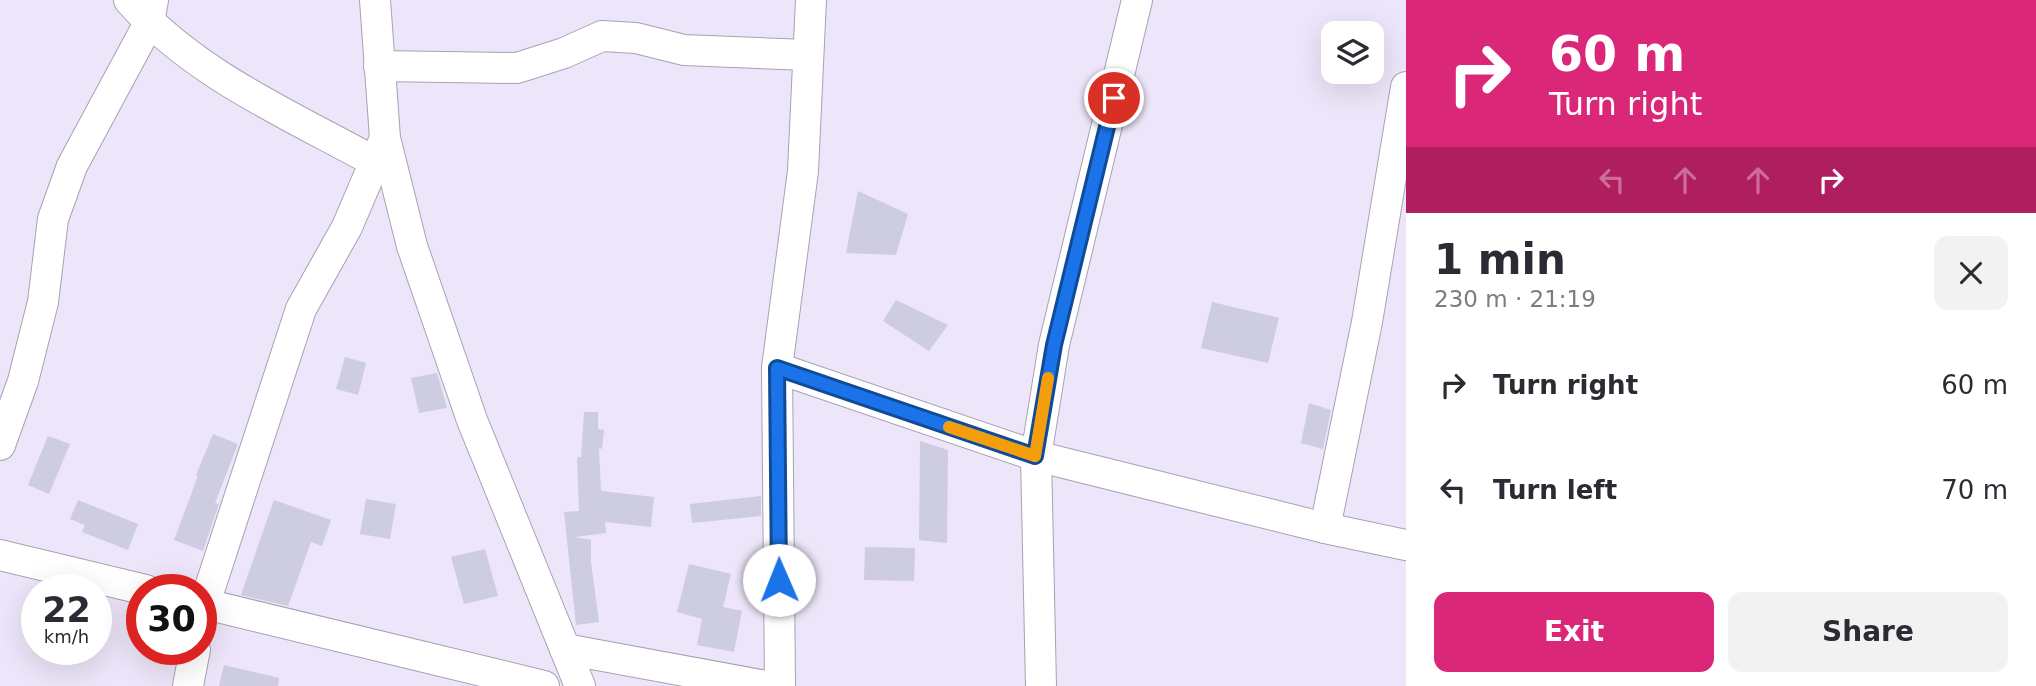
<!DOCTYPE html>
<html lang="en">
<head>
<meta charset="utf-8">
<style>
  :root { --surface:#fff; --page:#f2f2f3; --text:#2b2b33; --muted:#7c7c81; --accent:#db2777 }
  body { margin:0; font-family:"DejaVu Sans",sans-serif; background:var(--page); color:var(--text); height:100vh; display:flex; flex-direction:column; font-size:26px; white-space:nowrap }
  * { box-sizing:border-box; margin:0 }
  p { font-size:23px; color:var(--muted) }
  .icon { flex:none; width:38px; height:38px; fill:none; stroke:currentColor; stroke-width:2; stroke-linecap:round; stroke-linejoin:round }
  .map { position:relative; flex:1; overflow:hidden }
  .drawer { display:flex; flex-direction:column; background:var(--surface); width:630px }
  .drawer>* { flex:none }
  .hud { background:#db2777; color:#fff; overflow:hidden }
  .buttons { position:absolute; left:1321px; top:21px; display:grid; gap:14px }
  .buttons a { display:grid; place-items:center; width:63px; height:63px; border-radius:14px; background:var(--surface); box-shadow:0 7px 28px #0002; font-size:35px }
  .speed { position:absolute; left:21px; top:574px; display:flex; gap:14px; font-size:35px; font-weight:700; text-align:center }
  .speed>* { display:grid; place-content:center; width:91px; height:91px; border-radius:50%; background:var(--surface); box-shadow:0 7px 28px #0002; line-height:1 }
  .speed small { font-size:18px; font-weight:400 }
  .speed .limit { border:10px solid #d22; background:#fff; color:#111 }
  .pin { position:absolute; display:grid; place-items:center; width:60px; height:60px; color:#fff; margin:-30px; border:4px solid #fff; border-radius:50%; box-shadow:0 2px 7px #0007 }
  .me { position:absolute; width:77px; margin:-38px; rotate:359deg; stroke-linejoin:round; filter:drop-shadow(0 0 5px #0008) }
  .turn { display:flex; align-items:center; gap:24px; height:147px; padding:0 28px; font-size:32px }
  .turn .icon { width:91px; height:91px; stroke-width:2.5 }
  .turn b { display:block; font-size:49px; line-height:60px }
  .lanes { display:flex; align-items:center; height:66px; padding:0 28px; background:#0003; justify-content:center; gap:35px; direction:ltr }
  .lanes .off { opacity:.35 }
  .round { display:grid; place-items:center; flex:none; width:74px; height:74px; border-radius:14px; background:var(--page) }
  .headline { display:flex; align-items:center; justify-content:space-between; height:119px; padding:0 28px }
  h1 { font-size:42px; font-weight:700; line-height:52px }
  .cta { display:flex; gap:14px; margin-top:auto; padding:14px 28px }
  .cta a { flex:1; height:80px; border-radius:14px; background:var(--accent); color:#fff; font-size:28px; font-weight:700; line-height:80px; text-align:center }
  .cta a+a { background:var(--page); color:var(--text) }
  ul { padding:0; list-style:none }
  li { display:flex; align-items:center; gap:21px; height:105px; padding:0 28px }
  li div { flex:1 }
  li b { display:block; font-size:26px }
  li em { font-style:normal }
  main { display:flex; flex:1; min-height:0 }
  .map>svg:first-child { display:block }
  .building { fill:#cdcce0 }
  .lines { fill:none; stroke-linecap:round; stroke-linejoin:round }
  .minor-casing { stroke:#a8a1b3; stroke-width:32 }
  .minor { stroke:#fff; stroke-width:30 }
  .route-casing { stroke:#114b97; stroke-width:18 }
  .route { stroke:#1a73e8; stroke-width:12 }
  .slow { stroke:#f59e0b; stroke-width:12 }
</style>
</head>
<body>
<main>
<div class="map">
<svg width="1406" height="686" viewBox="0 0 1406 686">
  <rect width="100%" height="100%" fill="#ede5f9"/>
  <!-- building -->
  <g class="building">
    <path d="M858 191 908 214 896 255 846 253Z"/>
    <path d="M896 300 948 325 929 351 883 321Z"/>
    <path d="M1212 302 1279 318 1268 363 1201 348Z"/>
    <path d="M345 357 366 363 358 395 336 389Z"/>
    <path d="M437 373 447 408 419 413 411 378Z"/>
    <path d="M1309 403 1331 410 1323 449 1301 443Z"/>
    <path d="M584 412H598V429L604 430 602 449 599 448 601 491 654 497 651 527 605 522 606 533 575 537 591 540V562L599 622 576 625 564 512 579 511 577 457H581Z"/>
    <path d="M213 434 238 444 215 503 219 504 203 551 174 540 198 476 196 475Z"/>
    <path d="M48 436 70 444 49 494 28 485Z"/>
    <path d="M920 441 948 450 947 543 919 540Z"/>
    <path d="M761 496V516L692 523 690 504Z"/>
    <path d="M366 499 396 504 390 539 360 534Z"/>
    <path d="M78 500 138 524 128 550 82 532 85 525 70 519Z"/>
    <path d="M274 500 331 520 322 546 311 542 288 606 241 595Z"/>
    <path d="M865 547 915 548 914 581 864 580Z"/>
    <path d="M485 549 498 596 464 604 451 557Z"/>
    <path d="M689 564 731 574 723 607 742 611 734 652 697 645 702 619 677 612Z"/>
    <path d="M224 665 279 678 278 686H219Z"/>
  </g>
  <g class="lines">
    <defs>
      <g id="minor">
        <path d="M129 0C194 74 290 115 375 162"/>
        <path d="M375 0 385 138 412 246 472 420 580 686"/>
        <path d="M379 66 517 68 564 53 602 36 636 38 684 50 807 55"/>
        <path d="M777 368 1036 456 1325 528 1406 545"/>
        <path d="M0 445 23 381 43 302 53 219 72 166 149 23 153 0"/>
        <path d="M1325 528 1367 322 1406 87"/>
        <path d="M0 555 146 590"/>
        <path d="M201 603 544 686"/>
        <path d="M201 615 301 309 347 227 385 138"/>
        <path d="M565 649 766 686"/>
        <path d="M188 686 195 649"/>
        <path d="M780 686 777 368 803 171 811 0"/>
        <path d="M1041 686 1036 456 1054 345 1137 0"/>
      </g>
    </defs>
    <!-- minor casing -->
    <use href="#minor" class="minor-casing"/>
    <!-- minor -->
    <use href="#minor" class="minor"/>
  </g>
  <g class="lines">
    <defs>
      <path id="route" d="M779 580 777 368 1035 456 1054 345 1114 98"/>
    </defs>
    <!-- route casing -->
    <use href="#route" class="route-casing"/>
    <!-- route -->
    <use href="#route" class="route"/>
    <!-- slow -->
    <path class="slow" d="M949 427 1035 456 1048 378"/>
  </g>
</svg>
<div class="buttons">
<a><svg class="icon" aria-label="layers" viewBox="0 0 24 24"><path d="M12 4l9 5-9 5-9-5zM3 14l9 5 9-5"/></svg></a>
</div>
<div class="speed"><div>22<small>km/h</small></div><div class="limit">30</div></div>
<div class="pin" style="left:1114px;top:98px;background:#d93025"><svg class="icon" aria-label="arrive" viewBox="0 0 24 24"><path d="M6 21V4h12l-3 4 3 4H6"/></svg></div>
<svg class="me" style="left:779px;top:580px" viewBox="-20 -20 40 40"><circle r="19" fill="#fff"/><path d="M0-13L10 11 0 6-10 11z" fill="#1a73e8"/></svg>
</div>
<section class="drawer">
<div class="hud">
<div class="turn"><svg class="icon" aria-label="right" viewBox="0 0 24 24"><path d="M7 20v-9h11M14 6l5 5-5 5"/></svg><div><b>60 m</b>Turn right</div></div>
<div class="lanes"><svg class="icon off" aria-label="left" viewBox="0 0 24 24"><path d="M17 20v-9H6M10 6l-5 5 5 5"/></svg><svg class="icon off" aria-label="ahead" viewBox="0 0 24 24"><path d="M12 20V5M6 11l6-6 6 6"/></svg><svg class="icon off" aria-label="ahead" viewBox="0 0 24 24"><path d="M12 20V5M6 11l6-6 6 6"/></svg><svg class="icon" aria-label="right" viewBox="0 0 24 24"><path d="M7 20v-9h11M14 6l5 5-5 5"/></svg></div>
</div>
<div class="headline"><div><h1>1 min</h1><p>230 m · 21:19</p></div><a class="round"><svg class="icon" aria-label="close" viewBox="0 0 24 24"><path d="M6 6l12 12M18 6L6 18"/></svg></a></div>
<ul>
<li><svg class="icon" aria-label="right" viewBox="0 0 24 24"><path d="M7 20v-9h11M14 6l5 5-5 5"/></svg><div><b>Turn right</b></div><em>60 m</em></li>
<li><svg class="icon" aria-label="left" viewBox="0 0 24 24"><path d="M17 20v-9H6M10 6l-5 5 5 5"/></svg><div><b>Turn left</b></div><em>70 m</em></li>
</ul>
<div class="cta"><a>Exit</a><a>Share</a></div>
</section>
</main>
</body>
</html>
